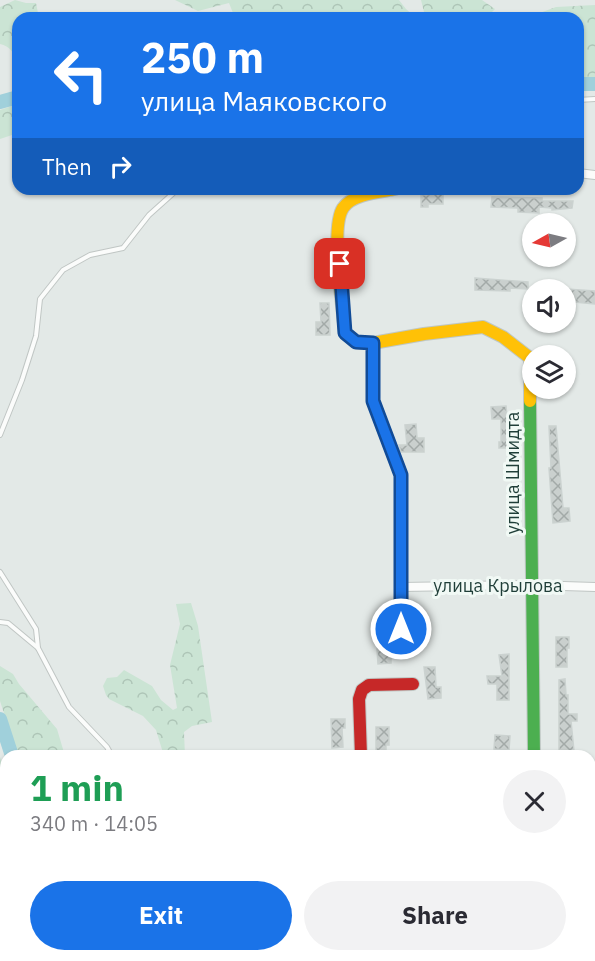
<!DOCTYPE html>
<html lang="en">
<head>
<meta charset="utf-8">
<style>
  :root { --surface:#fff; --page:#f2f2f3; --text:#2b2b33; --muted:#7c7c81; --accent:#1a73e8 }
  body { margin:0; font-family:"IBM Plex Sans",sans-serif; background:var(--page); color:var(--text); height:100vh; display:flex; flex-direction:column; font-size:22px; white-space:nowrap }
  * { box-sizing:border-box; margin:0 }
  p { font-size:20px; color:var(--muted) }
  .icon { flex:none; width:33px; height:33px; fill:none; stroke:currentColor; stroke-width:2; stroke-linecap:round; stroke-linejoin:round }
  .map { position:relative; flex:1; overflow:hidden }
  .side { position:absolute; left:0px; top:750px; width:596px; height:212px; display:flex; flex-direction:column; background:var(--surface); border-radius:18px 18px 0 0; box-shadow:0 2px 4px #0004 }
  .side>* { flex:none }
  .hud { position:absolute; left:12px; top:12px; width:572px; height:183px; border-radius:18px; box-shadow:0 2px 4px #0004; background:#1a73e8; color:#fff; overflow:hidden }
  .needle { width:39px; rotate:262deg }
  .buttons { position:absolute; left:522px; top:213px; display:grid; gap:12px }
  .buttons a { display:grid; place-items:center; width:54px; height:54px; border-radius:50%; background:var(--surface); box-shadow:0 2px 4px #0004; font-size:30px }
  .pin { position:absolute; display:grid; place-items:center; width:51px; height:51px; color:#fff; margin:-26px; border-radius:12px; box-shadow:0 3px 9px #0006 }
  .me { position:absolute; width:66px; margin:-33px; rotate:0deg; stroke-linejoin:round; filter:drop-shadow(0 0 4px #0008) }
  .turn { display:flex; align-items:center; gap:21px; height:126px; padding:0 30px; font-size:27px }
  .turn .icon { width:78px; height:78px; stroke-width:2.5 }
  .turn b { display:block; font-size:42px; line-height:51px }
  .then { display:flex; align-items:center; height:57px; padding:0 30px; background:#0003; gap:12px; font-size:22px }
  .round { display:grid; place-items:center; flex:none; width:63px; height:63px; border-radius:32px; background:var(--page) }
  .headline { display:flex; align-items:center; justify-content:space-between; height:102px; padding:0 30px }
  h1 { font-size:36px; font-weight:700; line-height:45px; color:#1e9e55 }
  .action { display:flex; gap:12px; margin-top:auto; padding:12px 30px }
  .action a { flex:1; height:69px; border-radius:36px; background:var(--accent); color:#fff; font-size:24px; font-weight:700; line-height:69px; text-align:center }
  .action a+a { background:var(--page); color:var(--text) }
  .map>svg:first-child { display:block }
  .forest { fill:url(#forest-crowns) }
  .lines { fill:none; stroke-linecap:round; stroke-linejoin:round }
  .river { stroke:#a0d0db; stroke-width:14 }
  .building { fill:url(#building-cross-hatch); stroke:#cbd2d0; stroke-width:1.5 }
  .lane-casing { stroke:#c0c6c4; stroke-width:6 }
  .street-casing { stroke:#c0c6c4; stroke-width:10 }
  .fast-casing { stroke:#bfc7c4; stroke-width:14 }
  .slow-casing { stroke:#bfc7c4; stroke-width:14 }
  .jam-casing { stroke:#bfc7c4; stroke-width:14 }
  .lane { stroke:#fbfcfb; stroke-width:4 }
  .street { stroke:#fbfcfb; stroke-width:8 }
  .fast { stroke:#4caf50; stroke-width:12 }
  .slow { stroke:#ffc107; stroke-width:12 }
  .jam { stroke:#c62828; stroke-width:12 }
  .route-casing { stroke:#114b97; stroke-width:15 }
  .route { stroke:#1a73e8; stroke-width:10 }
  .labels { text-anchor:middle; stroke-width:6; stroke-linejoin:round; paint-order:stroke }
  .street-label { font-size:18px; fill:#1f3e38; stroke:#f1f9f5 }
</style>
</head>
<body>
<div class="map">
<svg width="595" height="961" viewBox="0 0 595 961">
  <defs>
    <pattern id="forest-crowns" width="20" height="18" patternUnits="userSpaceOnUse" patternTransform="scale(1.5)"><rect width="20" height="18" fill="#cbe4d4"/><path d="M2 6a3 3 0 1 1 6 0M12 15a3 3 0 1 1 6 0" fill="none" stroke="#aec5b7"/></pattern>
    <pattern id="building-cross-hatch" width="8" height="8" patternUnits="userSpaceOnUse" patternTransform="scale(1.5)"><rect width="8" height="8" fill="#cad0ce"/><path d="M0 0l8 8M0 8l8-8" fill="none" stroke="#a3aaa8"/></pattern>
  </defs>
  <rect width="100%" height="100%" fill="#e3e9e7"/>
  <!-- forest -->
  <g class="forest">
    <path d="M15 0 26 3H36L38 13 36 18H18V62C14 53 10 46 0 44V7Z"/>
    <path d="M175 0H399L406 9 416 18H235L229 3 198 11Z"/>
    <path d="M421 0H482L495 9 486 18H423L424 12Z"/>
    <path d="M595 5V80H578V18H526L556 7Z"/>
    <path d="M18 104V133L0 139V110Z"/>
    <path d="M191 603 198 626 212 722 192 726 184 732 185 756H164L156 730 143 716 109 699 106 695 103 686 107 678 117 677 124 670 152 686 161 700 173 710 177 708 170 665 180 624 176 604Z"/>
    <path d="M0 666 13 674 19 684 57 729 65 756H18L0 701Z"/>
    <path d="M0 757 6 775V956H22L25 961H0Z"/>
    <path d="M48 956H179L182 961H50Z"/>
  </g>
  <g class="lines">
    <!-- river -->
    <g class="river">
      <path d="M578 84H595"/>
      <path d="M0 102 18 97"/>
      <path d="M0 719 12 756"/>
      <path d="M27 956 30 961"/>
    </g>
  </g>
  <!-- building -->
  <g class="building">
    <path d="M443 194V204H428V207H421V195Z"/>
    <path d="M492 197 542 198V201H573L572 208 552 210V208L539 207V213L518 212V208L491 207Z"/>
    <rect x="318" y="260" width="12" height="24"/>
    <path d="M475 278 528 282V289L510 288V291L475 290Z"/>
    <path d="M566 289 595 291V304L575 302 576 298H566Z"/>
    <path d="M320 303H329L330 335H316V322H321Z"/>
    <path d="M506 406 510 448H499V442H501V419H492L491 407Z"/>
    <path d="M416 424 417 438H424V452H401L399 445H407L405 425Z"/>
    <path d="M549 426H556L563 508H569L570 521 553 523 549 468H551Z"/>
    <path d="M556 637H569V648H567V667H556Z"/>
    <path d="M377 649H391V663L378 664Z"/>
    <path d="M509 654V700H497V684H488L487 676H502L499 655Z"/>
    <path d="M424 667H435L436 687H441V698L428 699Z"/>
    <path d="M565 679 566 695H568V714H577V721H571L574 751 559 752V680Z"/>
    <path d="M331 719H345V728H342L343 747 332 748Z"/>
    <path d="M376 727H389V745H386V756H376Z"/>
    <path d="M495 735 510 736 509 750 494 749Z"/>
  </g>
  <g class="lines">
    <defs>
      <g id="lane">
        <path d="M578 100 595 99"/>
        <path d="M0 435 22 380 36 336 40 299 63 270 90 255 123 248 149 215 178 189"/>
        <path d="M0 572 36 629 38 648"/>
        <path d="M0 622 8 623 38 648 69 707 107 747 112 756"/>
        <path d="M283 956 287 961"/>
      </g>
      <g id="street">
        <path d="M578 173 595 175"/>
        <path d="M401 587 532 585 595 587"/>
        <path d="M590 889H595"/>
        <path d="M536 956V961"/>
        <path d="M362 961V956"/>
      </g>
      <path id="fast" d="M530 401 534 756"/>
      <path id="slow" d="M395 189C380 192 352 194 343 208 330 227 343 308 345 333L356 342 373 343 424 334 483 327 503 337 530 358V401"/>
      <g id="jam">
        <path d="M373 343V401L401 475V629"/>
        <path d="M361 756 359 699 362 690 369 685 413 684"/>
      </g>
    </defs>
    <!-- lane casing -->
    <use href="#lane" class="lane-casing"/>
    <!-- street casing -->
    <use href="#street" class="street-casing"/>
    <!-- fast casing -->
    <use href="#fast" class="fast-casing"/>
    <!-- slow casing -->
    <use href="#slow" class="slow-casing"/>
    <!-- jam casing -->
    <use href="#jam" class="jam-casing"/>
    <!-- lane -->
    <use href="#lane" class="lane"/>
    <!-- street -->
    <use href="#street" class="street"/>
    <!-- fast -->
    <use href="#fast" class="fast"/>
    <!-- slow -->
    <use href="#slow" class="slow"/>
    <!-- jam -->
    <use href="#jam" class="jam"/>
  </g>
  <g class="lines">
    <defs>
      <path id="route" d="M340 264 345 333 356 342 373 343V401L401 475V629"/>
    </defs>
    <!-- route casing -->
    <use href="#route" class="route-casing"/>
    <!-- route -->
    <use href="#route" class="route"/>
  </g>
  <g class="labels">
    <!-- street labels -->
    <g class="street-label">
      <text transform="translate(513 473) rotate(-90)" y="6">улица Шмидта</text>
      <text x="498" y="592">улица Крылова</text>
    </g>
  </g>
</svg>
<div class="buttons">
<a><svg class="needle" viewBox="-14 -14 28 28"><path d="M0-13l5 13h-10z" fill="#e53935"/><path d="M0 13l5-13h-10z" fill="#7c7c81"/></svg></a>
<a><svg class="icon" aria-label="sound" viewBox="0 0 24 24"><path d="M4 9h4l5-4v14l-5-4H4zM17 9q2 3 0 6"/></svg></a>
<a><svg class="icon" aria-label="layers" viewBox="0 0 24 24"><path d="M12 4l9 5-9 5-9-5zM3 14l9 5 9-5"/></svg></a>
</div>
<div class="pin" style="left:340px;top:264px;background:#d93025"><svg class="icon" aria-label="arrive" viewBox="0 0 24 24"><path d="M6 21V4h12l-3 4 3 4H6"/></svg></div>
<svg class="me" style="left:401px;top:629px" viewBox="-20 -20 40 40"><circle r="17" fill="#1a73e8" stroke="#fff" stroke-width="3"/><path d="M0-11L8 9 0 5-8 9z" fill="#fff"/></svg>
<div class="hud">
<div class="turn"><svg class="icon" aria-label="left" viewBox="0 0 24 24"><path d="M17 20v-9H6M10 6l-5 5 5 5"/></svg><div><b>250 m</b>улица Маяковского</div></div>
<div class="then">Then<svg class="icon" aria-label="right" viewBox="0 0 24 24"><path d="M7 20v-9h11M14 6l5 5-5 5"/></svg></div>
</div>
<section class="side">
<div class="headline"><div><h1>1 min</h1><p>340 m · 14:05</p></div><a class="round"><svg class="icon" aria-label="close" viewBox="0 0 24 24"><path d="M6 6l12 12M18 6L6 18"/></svg></a></div>
<div class="action"><a>Exit</a><a>Share</a></div>
</section>
</div>
</body>
</html>
